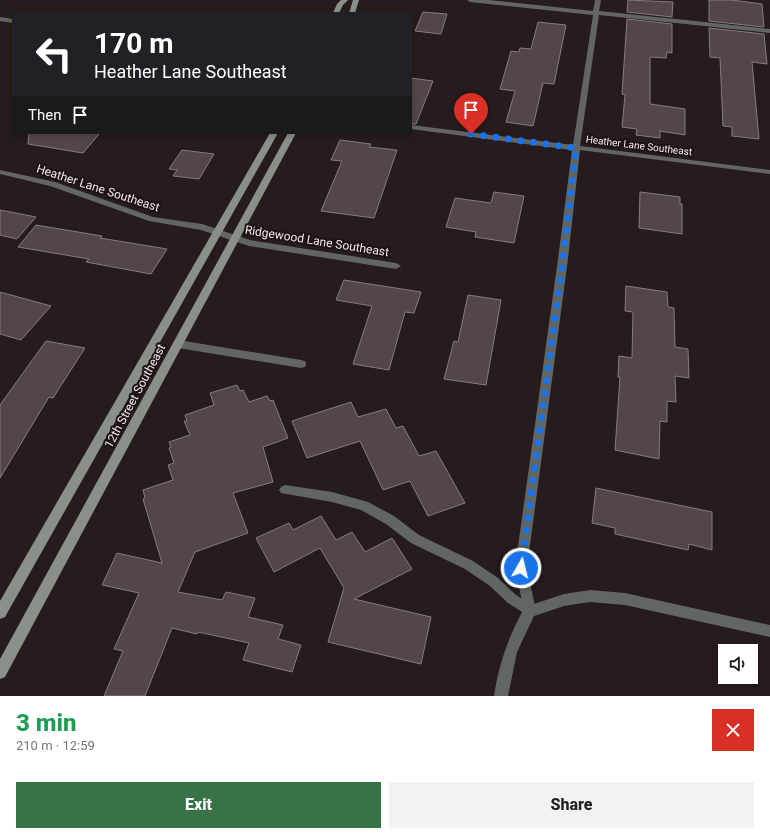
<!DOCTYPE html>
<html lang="en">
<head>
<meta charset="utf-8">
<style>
  :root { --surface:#fff; --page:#f2f2f2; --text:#202124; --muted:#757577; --accent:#397246 }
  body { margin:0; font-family:Roboto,sans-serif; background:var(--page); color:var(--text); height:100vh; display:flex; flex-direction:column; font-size:15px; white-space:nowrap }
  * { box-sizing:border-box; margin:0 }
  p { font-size:13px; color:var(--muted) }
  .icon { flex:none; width:22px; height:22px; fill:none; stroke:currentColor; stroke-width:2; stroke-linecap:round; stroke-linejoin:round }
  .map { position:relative; height:696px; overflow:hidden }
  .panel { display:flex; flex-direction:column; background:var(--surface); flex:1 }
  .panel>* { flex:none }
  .guide { position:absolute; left:12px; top:12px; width:400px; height:122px; border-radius:0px; box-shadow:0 2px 6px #0003; background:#202124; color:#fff; overflow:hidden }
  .fabs { position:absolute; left:718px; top:644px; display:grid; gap:8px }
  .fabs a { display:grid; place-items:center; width:40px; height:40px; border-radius:0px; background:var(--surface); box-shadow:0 2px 6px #0003; font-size:20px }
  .pin { position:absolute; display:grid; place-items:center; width:34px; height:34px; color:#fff; margin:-41px -17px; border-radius:50% 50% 50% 0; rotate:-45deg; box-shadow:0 0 4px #0007 }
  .pin .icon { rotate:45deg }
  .me { position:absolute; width:44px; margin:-22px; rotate:8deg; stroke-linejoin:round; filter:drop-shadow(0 0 3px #0008) }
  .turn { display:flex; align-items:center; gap:14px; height:84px; padding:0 16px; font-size:18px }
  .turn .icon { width:52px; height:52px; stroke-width:2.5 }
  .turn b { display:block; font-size:28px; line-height:34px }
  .then { display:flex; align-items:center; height:38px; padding:0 16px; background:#0003; gap:8px; font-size:15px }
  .round { display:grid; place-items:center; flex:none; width:42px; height:42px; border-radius:0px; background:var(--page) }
  .head { display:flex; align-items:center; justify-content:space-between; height:68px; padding:0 16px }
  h1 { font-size:24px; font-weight:800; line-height:30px; color:#1e9e55 }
  .primary-button { display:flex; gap:8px; margin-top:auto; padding:8px 16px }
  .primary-button a { flex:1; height:46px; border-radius:0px; background:var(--accent); color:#fff; font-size:16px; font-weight:800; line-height:46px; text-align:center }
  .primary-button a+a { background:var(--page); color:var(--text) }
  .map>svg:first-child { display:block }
  .building { fill:#534648; stroke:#897b7d }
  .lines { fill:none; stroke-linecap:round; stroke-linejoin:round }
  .service { fill:#626662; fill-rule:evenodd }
  .minor { fill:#626662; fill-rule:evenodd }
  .tertiary { fill:#626662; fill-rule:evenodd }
  .secondary { fill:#899089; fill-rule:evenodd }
  .route { stroke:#1a73e8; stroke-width:7; stroke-dasharray:0 12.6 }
  .labels { text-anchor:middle; stroke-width:4; stroke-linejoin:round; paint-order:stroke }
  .far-street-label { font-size:10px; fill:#f4eced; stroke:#1c1214 }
  .street-label { font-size:12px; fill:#f4eced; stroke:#1c1214 }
</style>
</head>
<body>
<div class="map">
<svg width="770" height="696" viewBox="0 0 770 696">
  <rect width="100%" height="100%" fill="#261b1d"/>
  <!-- building -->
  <g class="building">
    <path d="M628 0 673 2 672 17 627 12Z"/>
    <path d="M709 0H732L762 4 764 27 709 21Z"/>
    <path d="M423 12 447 14 441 34 415 31Z"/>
    <path d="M627 19 672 24V53L667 52 666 58 650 57V104L685 109V135L660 131V138L636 135 637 129 622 127 625 95 622 94Z"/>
    <path d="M538 22 566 25 554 84 543 83 533 126 506 122 515 91 500 89 511 51 519 52 520 48 531 49Z"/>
    <path d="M709 28 764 34 767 64 752 62 759 139 732 136V127L723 126 720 58 710 57Z"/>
    <path d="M411 78 433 81 416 124H411Z"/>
    <path d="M29 133H100L83 153 28 144Z"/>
    <path d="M340 140 371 144 369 147 397 150 374 218 321 211 342 161 331 160Z"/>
    <path d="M182 150 214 154 199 179 173 176 177 170 169 169Z"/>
    <path d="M494 192 524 196 514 243 475 237 476 232 446 227 455 198 491 203Z"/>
    <path d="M640 192 680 197V204H682V234L639 228Z"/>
    <path d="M0 210 36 217 17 239 0 235Z"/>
    <path d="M36 225 102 236 100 238 167 249 151 274 86 262 89 259 18 247Z"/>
    <path d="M344 280 421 292 414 313 405 312 389 370 353 364 372 306 336 300Z"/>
    <path d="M626 286 667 292 668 307 674 308 675 347 688 349 689 378 675 376 676 402 667 401V422L660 421 659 459 615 450 620 377H618L619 356 632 358 633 312 625 311Z"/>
    <path d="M0 292 51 306 21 340 0 334Z"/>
    <path d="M468 295 501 300 486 385 444 379 454 341 458 342Z"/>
    <path d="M46 341 85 348 53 398 49 397 0 478V405Z"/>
    <path d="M237 385 240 391 243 390 249 402 267 396 270 401 273 400 288 438 263 447 273 482 233 493 248 533 195 552 178 592 222 600 226 592 255 598 248 617 283 625 278 639 301 645 292 672 243 660 249 643 198 632 197 634 172 628 145 696H104L123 651 114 649 139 593 102 585 117 553 162 563 143 499 145 498 143 490 173 480 168 465 174 463 169 448 171 447 169 442 190 435 184 421H187L185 415 214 405 210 393Z"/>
    <path d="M351 402 358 417 386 409 396 428 403 426 419 456 436 451 465 503 428 516 410 481 383 490 360 441 307 458 292 421Z"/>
    <path d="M596 488 712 512V550L689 544 688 550 615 534V528L592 523Z"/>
    <path d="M321 516 336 540 352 532 365 552 392 538 412 569 354 599 431 617 421 664 328 642 344 588 320 548 274 572 256 538 289 523 293 530Z"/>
  </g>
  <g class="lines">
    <!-- service -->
    <path class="service" d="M285 485 332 492 368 502 394 516 419 535 473 561 498 578 516 595 535 607 536 611 535 615 530 617 508 603 490 586 465 569 411 543 386 524 361 510 332 502 281 493 279 490 281 487Z"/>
    <!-- minor -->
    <g class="minor">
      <path d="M467 0H488L593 11 595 0H601L599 11 770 29V33L599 15 580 146 770 170V174L580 150 568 259 527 568 536 611 535 615 530 617 525 615 524 611 515 568 558 259 572 150 411 129V125L573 145 593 15 470 2Z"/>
      <path d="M0 17 13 19V23L0 21Z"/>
      <path d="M0 170 55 182 153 217 202 224 250 240 396 263 401 266 396 269 249 246 201 230 149 221 50 186 0 174Z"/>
      <path d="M178 340 301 360 305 361 306 364 305 367 301 368 178 348 174 347 173 344 174 341Z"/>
    </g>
    <!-- tertiary -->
    <path class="tertiary" d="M590 590 625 593 770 625V637L625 605 590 602 564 606 534 616 517 652 508 696H494C499 663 509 635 525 607L564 594Z"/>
    <!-- secondary -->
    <g class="secondary">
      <path d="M341 0H348L343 5 339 13H333L337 4Z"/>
      <path d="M353 0H359L355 13H349Z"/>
      <path d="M270 133H278L5 617 0 619V601Z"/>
      <path d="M288 133H296L5 677 0 679V659Z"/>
    </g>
  </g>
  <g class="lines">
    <!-- route -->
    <path class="route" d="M471 134 576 148 563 259 521 568"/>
  </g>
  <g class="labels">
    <!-- far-street labels -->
    <g class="far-street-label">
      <text transform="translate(639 145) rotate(7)" y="4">Heather Lane Southeast</text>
    </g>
    <!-- street labels -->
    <g class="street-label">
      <text transform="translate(98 188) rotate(18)" y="4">Heather Lane Southeast</text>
      <text transform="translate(317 241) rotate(9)" y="4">Ridgewood Lane Southeast</text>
      <text transform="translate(135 396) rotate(-62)" y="4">12th Street Southeast</text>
    </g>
  </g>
</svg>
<div class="fabs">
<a><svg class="icon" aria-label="sound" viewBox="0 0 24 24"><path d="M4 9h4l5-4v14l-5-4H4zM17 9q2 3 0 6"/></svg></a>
</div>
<div class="pin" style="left:471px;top:134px;background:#d93025"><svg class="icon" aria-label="arrive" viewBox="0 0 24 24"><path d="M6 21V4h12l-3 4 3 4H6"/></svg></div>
<svg class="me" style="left:521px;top:568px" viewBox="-20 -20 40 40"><circle r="17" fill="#1a73e8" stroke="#fff" stroke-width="3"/><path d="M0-11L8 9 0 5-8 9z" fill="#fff"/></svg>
<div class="guide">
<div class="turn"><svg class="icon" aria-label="left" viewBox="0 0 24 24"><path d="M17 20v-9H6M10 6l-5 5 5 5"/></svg><div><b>170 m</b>Heather Lane Southeast</div></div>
<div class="then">Then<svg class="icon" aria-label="arrive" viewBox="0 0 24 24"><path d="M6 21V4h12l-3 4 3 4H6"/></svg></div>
</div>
</div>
<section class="panel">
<div class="head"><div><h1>3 min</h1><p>210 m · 12:59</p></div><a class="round" style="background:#d93025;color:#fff"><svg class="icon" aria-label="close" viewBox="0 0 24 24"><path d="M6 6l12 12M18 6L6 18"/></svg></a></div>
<div class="primary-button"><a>Exit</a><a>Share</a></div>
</section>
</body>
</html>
